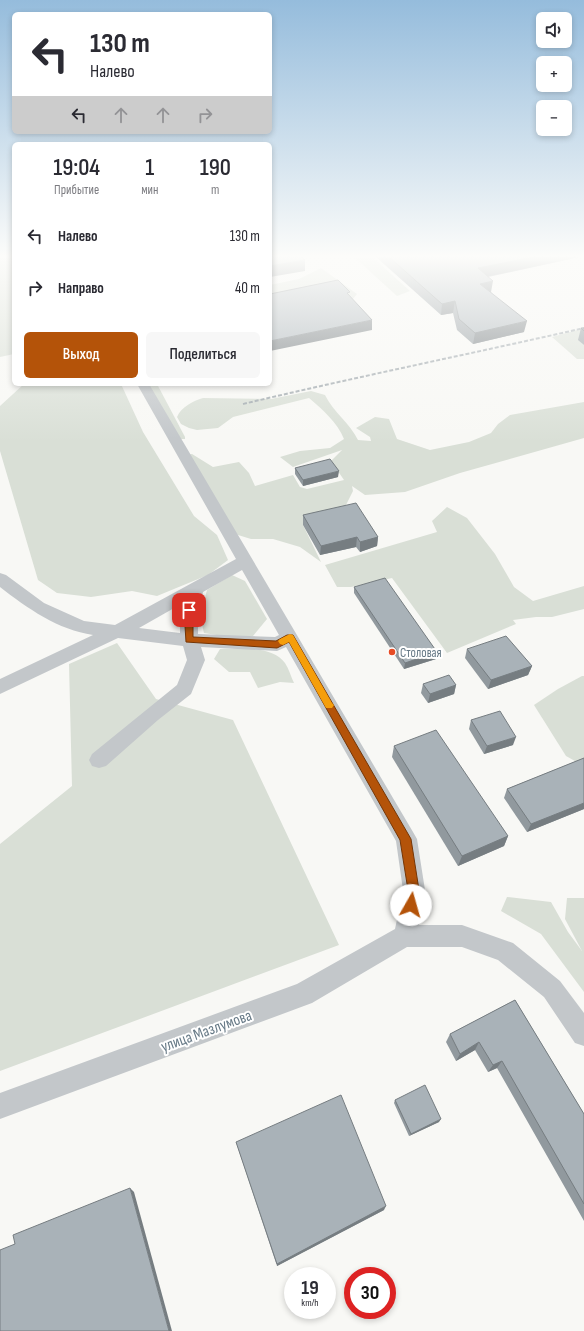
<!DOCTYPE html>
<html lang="ru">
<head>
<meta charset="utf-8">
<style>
  :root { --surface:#fff; --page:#f7f7f7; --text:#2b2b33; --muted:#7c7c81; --accent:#b45309 }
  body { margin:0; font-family:"Sofia Sans Condensed",sans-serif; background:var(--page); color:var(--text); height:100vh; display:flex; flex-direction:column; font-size:15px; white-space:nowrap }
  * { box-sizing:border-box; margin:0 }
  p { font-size:13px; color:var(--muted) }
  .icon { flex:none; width:22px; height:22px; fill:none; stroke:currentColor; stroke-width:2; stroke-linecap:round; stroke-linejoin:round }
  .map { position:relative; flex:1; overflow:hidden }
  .details { position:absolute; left:12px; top:142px; width:260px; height:244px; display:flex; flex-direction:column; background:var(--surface); border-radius:6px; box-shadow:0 2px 6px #0003 }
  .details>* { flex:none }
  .banner { position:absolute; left:12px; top:12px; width:260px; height:122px; border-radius:6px; box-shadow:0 2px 6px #0003; background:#fff; color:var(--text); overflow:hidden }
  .fabs { position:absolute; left:536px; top:12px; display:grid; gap:8px }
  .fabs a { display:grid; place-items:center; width:36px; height:36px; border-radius:6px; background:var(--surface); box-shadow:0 2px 6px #0003; font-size:20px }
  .speed { position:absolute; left:284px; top:1267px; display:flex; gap:8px; font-size:20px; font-weight:700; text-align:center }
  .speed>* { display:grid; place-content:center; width:52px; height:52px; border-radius:50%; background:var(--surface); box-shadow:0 2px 6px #0003; line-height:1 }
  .speed small { font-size:10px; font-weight:400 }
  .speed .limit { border:6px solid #d22; background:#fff; color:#111 }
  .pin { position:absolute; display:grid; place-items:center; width:34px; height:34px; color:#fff; margin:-17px; border-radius:8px; box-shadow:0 2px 6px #0006 }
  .me { position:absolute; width:44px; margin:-22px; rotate:7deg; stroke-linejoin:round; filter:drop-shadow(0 0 3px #0008) }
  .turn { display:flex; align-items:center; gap:14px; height:84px; padding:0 12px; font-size:18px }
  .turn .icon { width:52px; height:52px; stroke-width:2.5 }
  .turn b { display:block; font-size:28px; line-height:34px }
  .lanes { display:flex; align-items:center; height:38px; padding:0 12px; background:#0003; justify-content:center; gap:20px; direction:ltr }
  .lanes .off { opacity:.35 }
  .eta { display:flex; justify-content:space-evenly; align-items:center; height:68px; text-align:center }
  .eta b { font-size:24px; font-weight:600; line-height:28px }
  .cta { display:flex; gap:8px; margin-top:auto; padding:8px 12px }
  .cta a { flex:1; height:46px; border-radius:6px; background:var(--accent); color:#fff; font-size:16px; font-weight:600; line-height:46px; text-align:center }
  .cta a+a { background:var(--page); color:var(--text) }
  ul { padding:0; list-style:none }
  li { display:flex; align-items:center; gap:12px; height:52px; padding:0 12px }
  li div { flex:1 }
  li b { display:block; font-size:15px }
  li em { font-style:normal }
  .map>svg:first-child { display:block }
  .green { fill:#d9dfd6 }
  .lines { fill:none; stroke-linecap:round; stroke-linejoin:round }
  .street { fill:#c3c7ca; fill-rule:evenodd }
  .rail { stroke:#a3abb0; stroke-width:2; stroke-dasharray:4 2; stroke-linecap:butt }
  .wall { fill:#91999e }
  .shaded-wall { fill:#767d81 }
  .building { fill:#a9b2b8; stroke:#767d81 }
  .route { fill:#b45309; stroke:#753606 }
  .slow { fill:#f59e0b }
  .poi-dot { fill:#e74c25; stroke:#fff; stroke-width:1.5 }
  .labels { text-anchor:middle; stroke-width:4; stroke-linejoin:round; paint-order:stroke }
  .poi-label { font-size:13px; fill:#667986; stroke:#fff; text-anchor:start }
  .near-street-label { font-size:16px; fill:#667986; stroke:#fff }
</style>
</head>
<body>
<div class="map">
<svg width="584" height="1331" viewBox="0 0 584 1331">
  <rect width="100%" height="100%" fill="#f8f8f5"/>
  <!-- green -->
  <g class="green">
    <path d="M0 256H14V354L0 357Z"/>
    <path d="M353 256H371L410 291 397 296Z"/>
    <path d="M321 268 357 294 353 299 270 304V285L299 279Z"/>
    <path d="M584 328 582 343 584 345V359H577L552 337Z"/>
    <path d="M24 384H121L143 432 194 516 217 535 228 560 208 575 157 596 132 591 91 597 57 593 38 580 0 451V406Z"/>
    <path d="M144 384H157L185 437V439H178Z"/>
    <path d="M311 391 325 395C333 412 350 423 358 440L371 441 370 437 356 428 375 417 389 419 397 439 430 450 469 442 491 433 498 424 510 415 584 402V438L460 473 405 492 365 495 352 486 353 491 342 513 303 525 321 562 300 547 273 539H251L238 535 228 527 185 455 192 454 213 467 239 462 249 473 255 486 293 475 300 487 307 489 344 480 331 461 342 450 293 467 280 457 300 451 330 448 344 439C337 422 323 410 309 398L233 417 218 428 197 430 189 428 181 424 177 417C181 407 193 401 203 398L271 399Z"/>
    <path d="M447 507 467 518 495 554 514 587 533 601 584 586V609L552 617H536L513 620 516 624 447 653 392 578 351 587H337L325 565 437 532 432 521Z"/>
    <path d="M232 575 245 581 267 619 253 636 229 637 204 633 200 616 207 590Z"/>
    <path d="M117 643 156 699 233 720 339 945 0 1071V844L72 786 69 664Z"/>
    <path d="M220 649C239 649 273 645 285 663 289 669 291 677 294 683L280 682 258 688 250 672H229L214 659Z"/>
    <path d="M582 676H584V766L566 756 534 705 558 689Z"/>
    <path d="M507 897 551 902 568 932 582 951 565 919 567 898H584V992L541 934 501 911Z"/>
  </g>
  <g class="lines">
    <!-- street -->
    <path class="street" d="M137 384H149L413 832 417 839 425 890 419 925H462L513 943 560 981 584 1013V1046L575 1043 544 997 498 960 462 947H407L312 1003 0 1119V1093L297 984 395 929 403 890 396 841 286 647 277 651 201 647 205 660 191 694 158 720 106 766 99 768 92 766 89 760 92 754 177 685 187 660 183 646 118 638 0 694V679L93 635C58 630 27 608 0 587V573L6 575 44 603 84 621 115 625 236 559ZM242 570 279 635 275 637 198 634V616L203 592ZM183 603 180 616V633L139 628Z"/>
    <!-- rail -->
    <path class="rail" d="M243 404C356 377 470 354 584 328"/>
  </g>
  <!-- wall -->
  <g class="wall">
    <path d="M375 256H584L488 277 491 292 524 332 473 344 457 330 453 313 441 315Z"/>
    <path d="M581 328H584V345L578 340Z"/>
    <path d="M295 468 338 477 303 486 295 474Z"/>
    <path d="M303 515 378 537 377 546 360 552 356 547 320 555 303 525Z"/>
    <path d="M354 587 437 652 436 659 404 669 354 593Z"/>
    <path d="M467 649 532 666 528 675 488 689 465 658Z"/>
    <path d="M423 684 456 685 454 694 428 703 421 693Z"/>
    <path d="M471 720 513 745 484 754 469 729Z"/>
    <path d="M394 746 508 836 504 846 458 866 392 757Z"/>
    <path d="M584 758V809L527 832 504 798 507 789Z"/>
    <path d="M515 1000 584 1114V1221L497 1068 488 1072 475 1050 456 1061 446 1042 450 1034Z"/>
    <path d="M395 1100 439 1122 409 1136 394 1103Z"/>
    <path d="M236 1142 384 1210 277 1266Z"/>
  </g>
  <!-- shaded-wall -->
  <g class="shaded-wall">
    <path d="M539 256H584L476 279 478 268Z"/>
    <path d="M305 260V271L270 277V266Z"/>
    <path d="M493 281 491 292 478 295 480 284Z"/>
    <path d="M455 301 453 313 441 315 442 304Z"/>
    <path d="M372 320V330L270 351V341Z"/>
    <path d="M527 321 524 332 473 344 475 333Z"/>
    <path d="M339 471 338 477 303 486V480Z"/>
    <path d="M357 537 356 547 320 555 321 546Z"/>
    <path d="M378 537 377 546 360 552V542Z"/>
    <path d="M437 652 436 659 404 669 405 663Z"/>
    <path d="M532 666 528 675 488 689 491 680Z"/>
    <path d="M456 685 454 694 428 703 430 694Z"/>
    <path d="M516 737 513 745 484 754 487 746Z"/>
    <path d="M584 803V809L527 832 531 824Z"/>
    <path d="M508 836 504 846 458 866 462 856Z"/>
    <path d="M479 1042 475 1050 456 1061 460 1054Z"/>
    <path d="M502 1061 497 1068 488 1072 493 1065Z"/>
    <path d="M441 1119 439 1122 409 1136 411 1134Z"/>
    <path d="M130 1188 134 1192 172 1331H169Z"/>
    <path d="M386 1206 384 1210 277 1266V1264Z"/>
  </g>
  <!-- building -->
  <g class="building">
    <path d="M270 256H301L305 260 270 266Z"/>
    <path d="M388 256H539L478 268 493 281 480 284 527 321 475 333 459 319 455 301 442 304Z"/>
    <path d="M338 280 350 292 347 293 372 320 270 341V294Z"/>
    <path d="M581 328H584V331Z"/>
    <path d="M330 459 339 471 303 480 295 468Z"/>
    <path d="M356 503 378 537 360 542 357 537 321 546 303 515Z"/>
    <path d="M385 578 437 652 405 663 354 587Z"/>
    <path d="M506 636 532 666 491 680 467 649Z"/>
    <path d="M449 675 456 685 430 694 423 684Z"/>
    <path d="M500 711 516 737 487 746 471 720Z"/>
    <path d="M436 730 508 836 462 856 394 746Z"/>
    <path d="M584 758V803L531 824 507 789Z"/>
    <path d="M515 1000 584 1114V1204L502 1061 493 1065 479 1042 460 1054 450 1034Z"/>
    <path d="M425 1085 441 1119 411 1134 395 1100Z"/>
    <path d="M341 1095 386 1206 277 1264 236 1142Z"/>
    <path d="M130 1188 169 1331H0V1250L15 1244 13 1235Z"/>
  </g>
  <!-- sky -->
  <linearGradient id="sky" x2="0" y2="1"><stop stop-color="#95bcdc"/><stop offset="0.58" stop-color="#fcfcfa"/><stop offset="1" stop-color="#fcfcfa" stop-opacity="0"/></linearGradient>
  <rect width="584" height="442" fill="url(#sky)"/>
  <!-- route -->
  <path class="route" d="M189 607 193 610V637L276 641 287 635H293L411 839 419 890 415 909 411 910 407 909 405 905 408 890 400 840 289 642 277 648 186 642 184 610Z"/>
  <!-- slow -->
  <path class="slow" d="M290 634 293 635 332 703 334 705 332 708H326L289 642 283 645 280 644 278 641 280 639Z"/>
  <!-- markers -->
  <circle class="poi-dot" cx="392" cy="652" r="4"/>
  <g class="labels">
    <!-- poi labels -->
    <g class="poi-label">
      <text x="400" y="657">Столовая</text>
    </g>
    <!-- near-street labels -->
    <g class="near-street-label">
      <text transform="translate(206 1030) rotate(-20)" y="6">улица Мазлумова</text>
    </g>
  </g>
</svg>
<div class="fabs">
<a><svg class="icon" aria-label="sound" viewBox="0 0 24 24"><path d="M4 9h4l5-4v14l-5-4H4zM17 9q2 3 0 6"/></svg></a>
<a>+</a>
<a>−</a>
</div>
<div class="speed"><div>19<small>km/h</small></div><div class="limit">30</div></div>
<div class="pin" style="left:189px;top:610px;background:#d93025"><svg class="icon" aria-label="arrive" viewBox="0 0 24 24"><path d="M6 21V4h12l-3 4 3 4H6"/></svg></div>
<svg class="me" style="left:411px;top:905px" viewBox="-20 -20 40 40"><circle r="19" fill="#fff"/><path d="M0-13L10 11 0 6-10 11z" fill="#b45309"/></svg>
<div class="banner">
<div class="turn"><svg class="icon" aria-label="left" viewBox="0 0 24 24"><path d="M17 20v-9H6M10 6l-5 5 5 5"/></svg><div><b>130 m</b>Налево</div></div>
<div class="lanes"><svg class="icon" aria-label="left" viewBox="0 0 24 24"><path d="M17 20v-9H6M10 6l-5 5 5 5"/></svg><svg class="icon off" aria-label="ahead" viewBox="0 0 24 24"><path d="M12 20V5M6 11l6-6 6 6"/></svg><svg class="icon off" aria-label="ahead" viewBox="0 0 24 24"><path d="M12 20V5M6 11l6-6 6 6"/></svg><svg class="icon off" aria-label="right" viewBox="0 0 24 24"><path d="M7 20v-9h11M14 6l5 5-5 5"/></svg></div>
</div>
<section class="details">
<div class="eta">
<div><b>19:04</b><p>Прибытие</p></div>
<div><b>1</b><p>мин</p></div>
<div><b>190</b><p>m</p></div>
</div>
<ul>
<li><svg class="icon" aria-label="left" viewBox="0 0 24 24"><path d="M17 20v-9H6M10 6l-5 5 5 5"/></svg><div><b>Налево</b></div><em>130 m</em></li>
<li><svg class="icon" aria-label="right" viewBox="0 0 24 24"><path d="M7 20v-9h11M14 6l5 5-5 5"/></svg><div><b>Направо</b></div><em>40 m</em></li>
</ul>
<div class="cta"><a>Выход</a><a>Поделиться</a></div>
</section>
</div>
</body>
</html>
